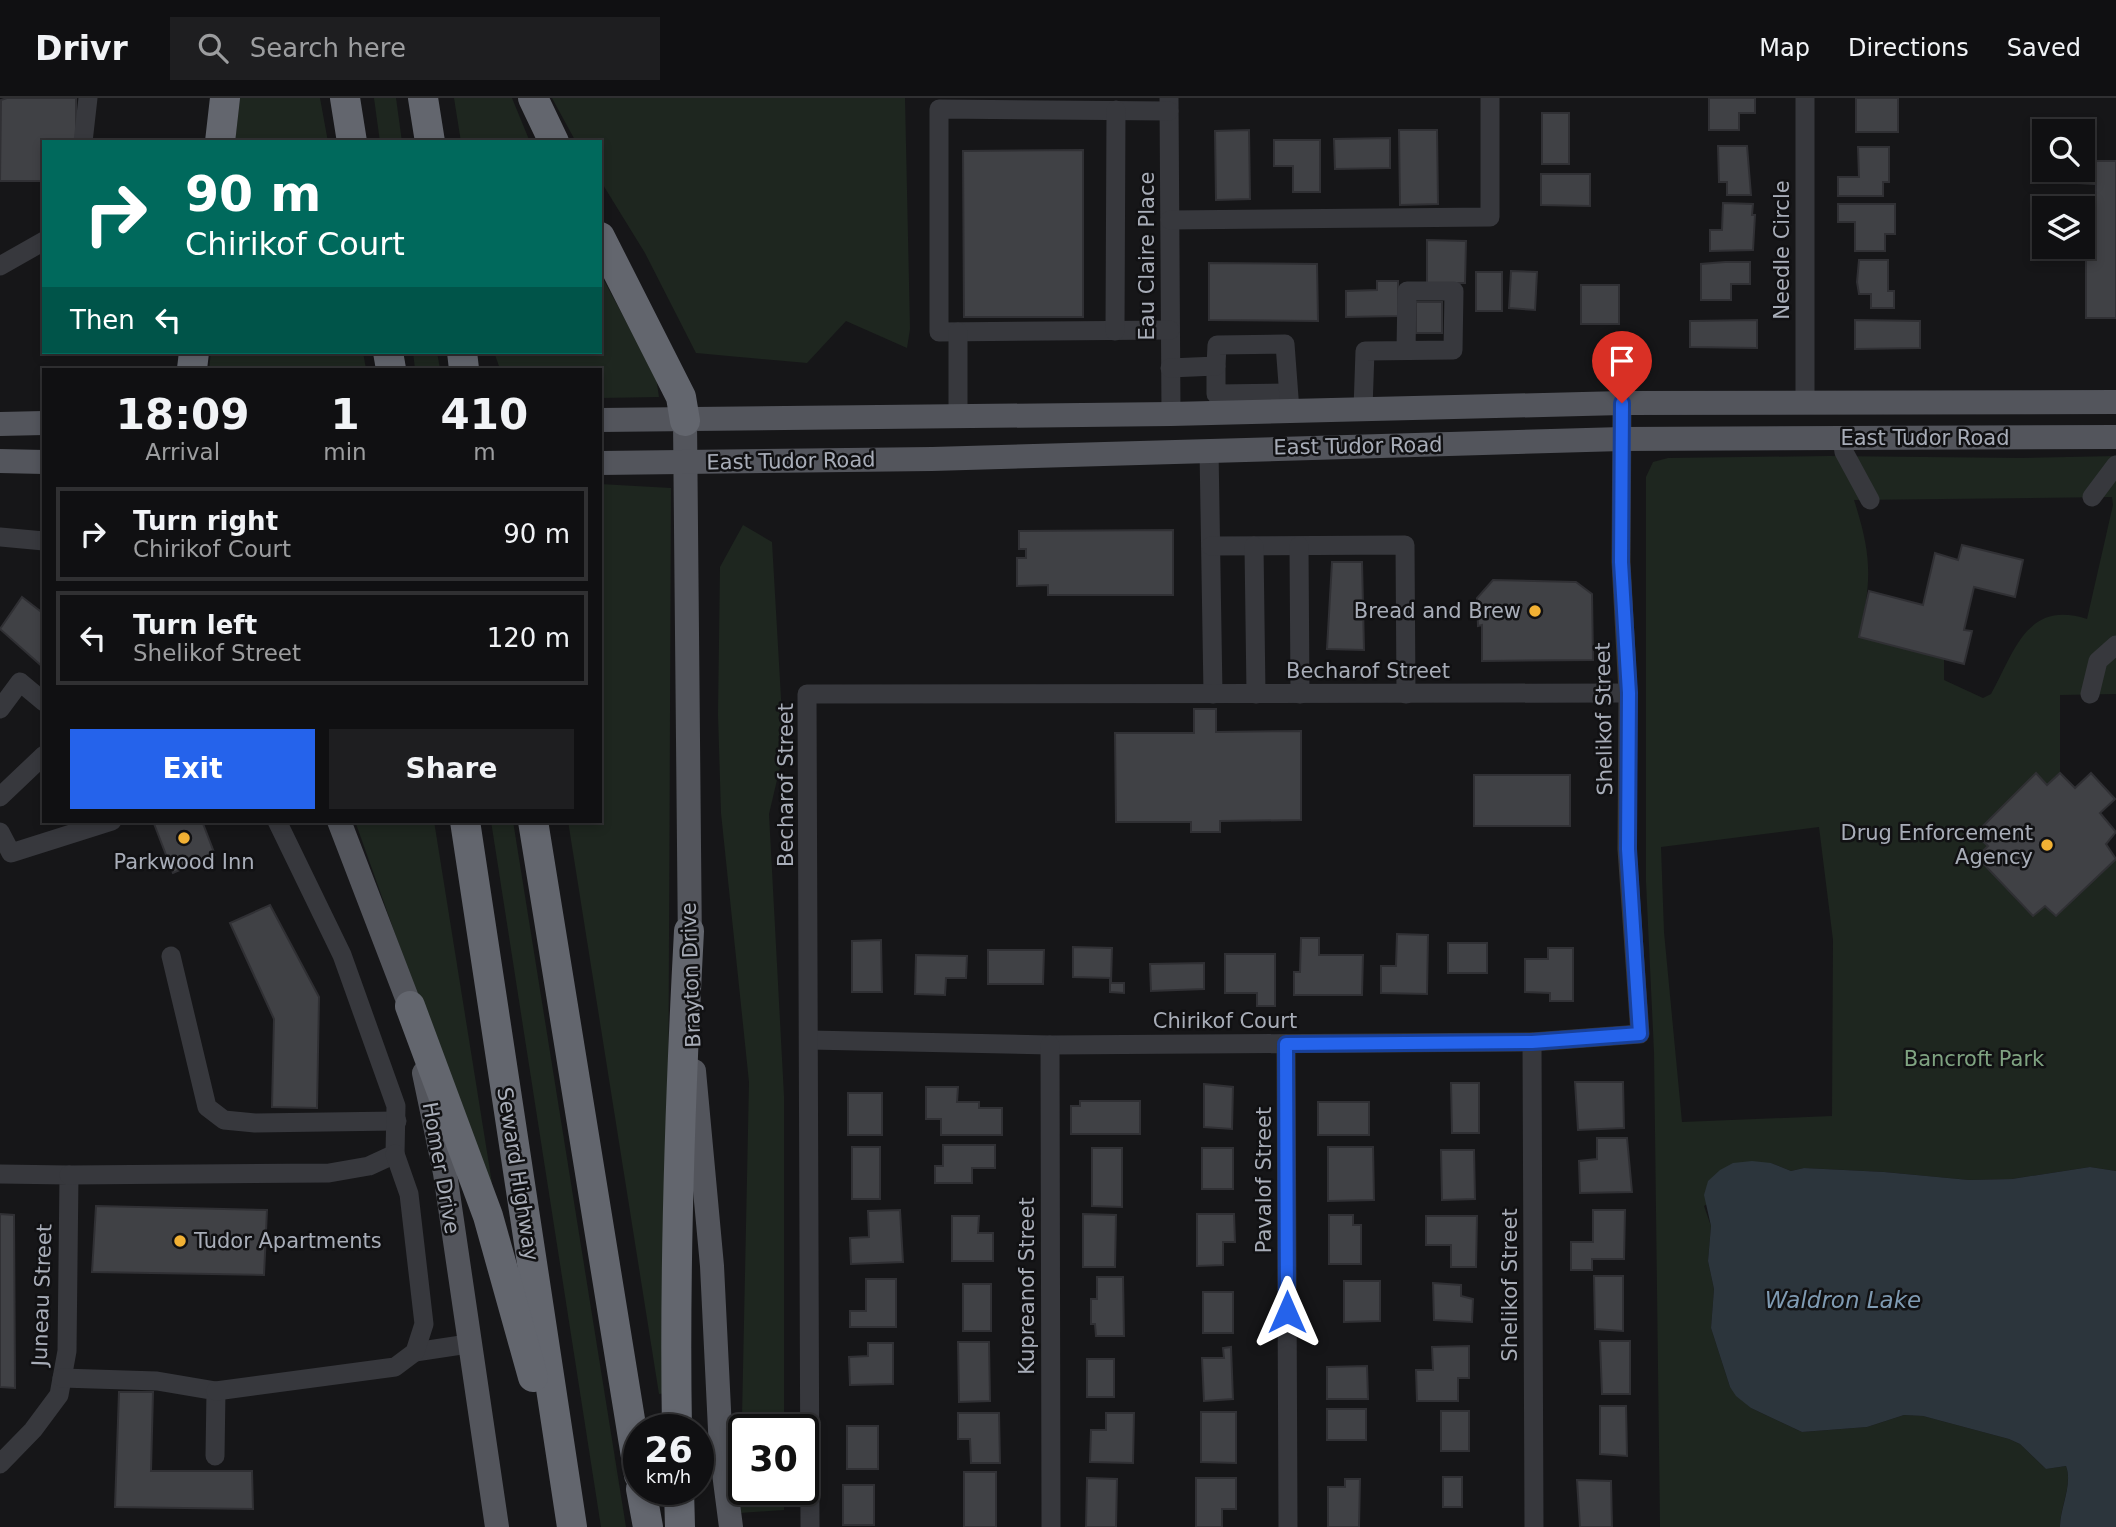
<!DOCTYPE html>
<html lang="en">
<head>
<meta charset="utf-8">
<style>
  :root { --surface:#101012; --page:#1e1e20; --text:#f1f3f6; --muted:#9c9d9f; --line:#303032; --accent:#2563eb }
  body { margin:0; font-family:"DejaVu Sans",sans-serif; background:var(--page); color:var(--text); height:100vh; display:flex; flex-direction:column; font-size:26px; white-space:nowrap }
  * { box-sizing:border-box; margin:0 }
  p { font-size:23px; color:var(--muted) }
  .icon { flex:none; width:38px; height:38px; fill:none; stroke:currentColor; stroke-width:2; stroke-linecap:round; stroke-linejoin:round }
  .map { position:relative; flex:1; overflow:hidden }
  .details { position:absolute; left:42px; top:270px; width:560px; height:455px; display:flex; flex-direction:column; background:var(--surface); border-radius:0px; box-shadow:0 4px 10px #0003,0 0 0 2px var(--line) }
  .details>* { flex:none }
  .banner { position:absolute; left:42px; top:42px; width:560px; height:214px; border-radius:0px; box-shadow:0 4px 10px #0003,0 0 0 2px var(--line); background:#00695c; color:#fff; overflow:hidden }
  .buttons { position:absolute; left:2032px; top:21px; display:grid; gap:14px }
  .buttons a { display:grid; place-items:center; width:63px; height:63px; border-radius:0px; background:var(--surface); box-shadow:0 4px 10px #0003,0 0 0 2px var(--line); font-size:35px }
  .speed { position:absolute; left:623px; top:1316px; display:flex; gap:14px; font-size:35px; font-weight:700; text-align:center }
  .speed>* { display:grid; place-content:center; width:91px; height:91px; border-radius:50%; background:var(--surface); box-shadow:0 4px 10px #0003,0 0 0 2px var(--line); line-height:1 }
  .speed small { font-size:18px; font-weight:400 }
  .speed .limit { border:4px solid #111; border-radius:10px; background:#fff; color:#111 }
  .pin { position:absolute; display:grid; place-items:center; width:60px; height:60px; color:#fff; margin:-72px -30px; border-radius:50% 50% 50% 0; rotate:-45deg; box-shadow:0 0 7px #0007 }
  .pin .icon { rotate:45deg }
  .me { position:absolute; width:77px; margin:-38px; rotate:0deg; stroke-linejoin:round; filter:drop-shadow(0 0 5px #0008) }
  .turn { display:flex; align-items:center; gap:24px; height:147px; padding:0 28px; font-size:32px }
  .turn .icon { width:91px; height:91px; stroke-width:2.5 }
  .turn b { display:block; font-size:49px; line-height:60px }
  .then { display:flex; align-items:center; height:66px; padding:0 28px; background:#0003; gap:14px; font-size:26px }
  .eta { display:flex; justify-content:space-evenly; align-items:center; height:119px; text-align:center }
  .eta b { font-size:42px; font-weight:600; line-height:49px }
  .button { display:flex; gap:14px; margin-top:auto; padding:14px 28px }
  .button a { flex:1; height:80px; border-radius:0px; background:var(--accent); color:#fff; font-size:28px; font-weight:600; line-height:80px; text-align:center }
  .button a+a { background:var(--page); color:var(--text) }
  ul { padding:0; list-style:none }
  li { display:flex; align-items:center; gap:21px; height:94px; margin:0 14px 10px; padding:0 14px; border:4px solid var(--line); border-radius:0px }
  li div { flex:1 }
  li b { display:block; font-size:26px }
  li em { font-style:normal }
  header { display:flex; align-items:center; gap:42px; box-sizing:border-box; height:98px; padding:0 35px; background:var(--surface); border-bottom:2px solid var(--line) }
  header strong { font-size:33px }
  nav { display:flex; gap:38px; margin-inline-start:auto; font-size:24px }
  .search { width:490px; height:63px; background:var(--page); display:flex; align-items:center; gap:18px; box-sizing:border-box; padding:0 24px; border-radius:0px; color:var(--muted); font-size:26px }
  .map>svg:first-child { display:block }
  .green { fill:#1e261f; fill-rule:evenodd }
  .water { fill:#2c353c }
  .building { fill:#404145; stroke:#303034; stroke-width:2 }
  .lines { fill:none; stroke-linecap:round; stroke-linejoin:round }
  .minor { stroke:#37383d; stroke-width:19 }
  .major { stroke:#53555c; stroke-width:24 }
  .highway { stroke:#63666e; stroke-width:30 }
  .route-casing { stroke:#184099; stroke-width:18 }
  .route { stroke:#2563eb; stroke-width:12 }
  .poi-dot { fill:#f2b134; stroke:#111113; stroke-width:2.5 }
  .labels { text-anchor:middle; stroke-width:5; stroke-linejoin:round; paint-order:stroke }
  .street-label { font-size:21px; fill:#a8adb8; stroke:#111113 }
  .poi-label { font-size:21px; fill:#a8adb8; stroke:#111113; text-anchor:end }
  .park-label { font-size:21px; fill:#7fa381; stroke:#111113 }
  .water-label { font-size:23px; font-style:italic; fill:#7f9bb3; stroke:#111113 }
</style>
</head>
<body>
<header>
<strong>Drivr</strong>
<div class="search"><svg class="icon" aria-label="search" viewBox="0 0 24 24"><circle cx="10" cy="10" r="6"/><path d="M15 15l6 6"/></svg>Search here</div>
<nav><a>Map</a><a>Directions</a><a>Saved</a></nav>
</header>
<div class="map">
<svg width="2116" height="1429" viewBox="0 0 2116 1429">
  <rect width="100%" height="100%" fill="#161618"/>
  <!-- green -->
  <g class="green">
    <path d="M240 0H320L328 44H235Z"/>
    <path d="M374 0H396L402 44H380Z"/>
    <path d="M454 0H512L530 44H461Z"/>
    <path d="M552 0H905L910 231 907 250 846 223 807 265 696 255 645 155 600 82V44H576Z"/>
    <path d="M600 175 656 279 659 299 600 300V271H500L494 254H600Z"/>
    <path d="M211 254H363L366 271H209Z"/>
    <path d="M413 254H437L440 271H415Z"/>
    <path d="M1829 358 2021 360 2116 358V596L2060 597V675L2047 687 2036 676 1975 736 1988 748 1977 759 2033 818 2045 808 2056 818 2116 761V1073L2090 1069 2012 1081 1969 1082 1884 1074 1804 1070 1791 1073 1771 1065 1704 1108 1711 1128 1708 1163 1714 1191 1711 1230 1730 1289 1751 1310 1802 1334 1867 1329 1904 1317 1923 1318 2009 1341 2020 1346 2046 1371 2066 1368C2073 1386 2060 1409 2060 1429H1660L1654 954 1646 784V379L1653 364 1668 360ZM2112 399 2113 407 2087 521C2027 502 2015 552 1991 596L1983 600 1944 582V560L1859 539C1872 482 1872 458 1854 402ZM1819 729 1833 842 1832 1018 1682 1024 1664 834 1661 749Z"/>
    <path d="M600 386 671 390 667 1295 659 1296 568 723H600Z"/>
    <path d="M743 427 772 444 784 652 769 716 784 998V1332H744V1391H784V1412L740 1415 749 984 721 715 718 616 720 469Z"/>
    <path d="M355 723H434L495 1104 484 1086Z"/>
    <path d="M491 723H513L626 1429H601Z"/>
  </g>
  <!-- water -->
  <path class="water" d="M1752 1063 1771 1065 1791 1073 1804 1070 1884 1074 1969 1082 2012 1081 2090 1069 2116 1073V1429H2060C2060 1410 2073 1386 2066 1368L2046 1371 2020 1346 2009 1341 1923 1318 1904 1317 1867 1329 1802 1334 1751 1310 1736 1298 1730 1289 1711 1230 1714 1191 1708 1163 1711 1128 1704 1097 1708 1083 1720 1072 1733 1065Z"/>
  <!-- building -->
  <g class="building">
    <path d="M7 0H76V44H44V83H0L1 2Z"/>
    <path d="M1709 0H1755V15H1739V32H1709Z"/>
    <rect x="1856" y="0" width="42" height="34"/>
    <rect x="1542" y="15" width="27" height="51"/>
    <path d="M1249 32 1250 101 1216 102 1215 33Z"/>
    <path d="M1399 32H1437L1438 106 1400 107Z"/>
    <path d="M1390 40V70L1335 71 1334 41Z"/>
    <path d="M1274 42H1320V94H1293V68H1274Z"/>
    <path d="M1718 48H1747L1751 97H1727V84H1719Z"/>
    <path d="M1858 49H1889V84H1883V98H1838V79H1859Z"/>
    <path d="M1083 52V219H964L963 53Z"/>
    <path d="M2044 62V72H2071L2065 84 2039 73Z"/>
    <path d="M2082 63H2116V220H2086V151H2096V86L2078 85V72H2082Z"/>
    <path d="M1541 76H1590V108L1541 107Z"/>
    <path d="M1723 105 1753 106 1752 117H1755L1753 152 1710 153V132H1722Z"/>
    <path d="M1838 106H1895V136H1885V153H1855V124H1838Z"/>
    <path d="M1427 142 1466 143 1465 185H1427Z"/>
    <path d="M1859 162H1888V193H1894V210H1871V196H1859L1857 184Z"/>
    <path d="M1725 164H1750V186H1731V202H1701V166Z"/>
    <path d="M1209 165 1317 166 1318 223 1209 222Z"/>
    <path d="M1511 173 1537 174 1535 212 1509 210Z"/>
    <rect x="1476" y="174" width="26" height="39"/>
    <path d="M1377 183H1398V218L1346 219V193L1377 192Z"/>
    <rect x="1581" y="187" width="38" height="39"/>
    <rect x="1416" y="204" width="26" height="31"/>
    <path d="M1757 222V250L1690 249V223Z"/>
    <path d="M1855 222 1920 223V250L1855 251Z"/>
    <path d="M1173 432V497H1048V487L1017 488V460H1026V451H1019V433Z"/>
    <path d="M1962 447 2023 462 2015 499 1974 489 1964 532 1972 533 1964 566 1859 539 1869 493 1923 507 1935 455 1958 462Z"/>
    <path d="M1332 464H1362L1364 552 1327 551Z"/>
    <path d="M1493 482 1576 484 1592 496 1593 562 1482 563V527L1478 528 1477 500Z"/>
    <path d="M22 499 44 516V570L0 531Z"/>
    <path d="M1194 611H1216V634L1301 633V722L1220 723V734H1191V724H1116L1115 635H1194Z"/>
    <path d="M2036 675 2047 687 2060 675 2075 690 2091 675 2115 701 2100 715 2116 734 2106 746 2116 761 2056 818 2045 808 2033 818 1977 759 1988 748 1975 736Z"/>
    <rect x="1474" y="677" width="96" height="51"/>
    <path d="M153 723H202L215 757 173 775Z"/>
    <path d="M270 807 319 899 317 1010 272 1009 274 921 230 825Z"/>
    <path d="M1397 836 1428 837 1427 896 1381 895V868H1396Z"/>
    <path d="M1301 840H1319V857H1363L1362 897H1294V874H1300Z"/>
    <path d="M881 842 882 894H852V843Z"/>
    <rect x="1448" y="845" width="39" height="30"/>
    <path d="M1073 849 1112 850 1111 885H1124V895L1110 894V880L1073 879Z"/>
    <path d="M1548 850H1573V903H1550V895L1525 894V861H1548Z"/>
    <path d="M988 852H1044L1043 886H988Z"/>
    <path d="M1225 856H1275V908H1257V895H1225Z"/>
    <path d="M916 857 967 858 966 880H946L945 897 915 896Z"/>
    <path d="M1204 865V891L1151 893 1150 866Z"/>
    <path d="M1575 984H1623L1624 1030 1578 1032Z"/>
    <path d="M1451 985H1479V1035H1452Z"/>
    <path d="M1204 986 1233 989 1232 1031 1204 1029Z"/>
    <path d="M926 989H958L957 1004H979V1010H1002V1037H941V1021H926Z"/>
    <rect x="848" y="995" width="34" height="42"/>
    <path d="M1080 1003H1140V1036H1071V1008H1080Z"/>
    <rect x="1318" y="1004" width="51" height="33"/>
    <path d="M1597 1040H1627L1632 1094 1580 1095 1579 1063 1597 1061Z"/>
    <path d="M943 1047H995V1070H972V1085H935V1068H943Z"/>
    <rect x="852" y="1049" width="28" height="52"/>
    <path d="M1328 1049H1373L1374 1102 1328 1103Z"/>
    <path d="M1092 1050H1122V1109L1092 1108Z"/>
    <rect x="1202" y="1050" width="31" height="41"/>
    <path d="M1441 1052H1474L1475 1101 1442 1102Z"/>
    <path d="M96 1108 267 1112 264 1177 92 1174Z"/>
    <path d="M900 1112 903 1164 851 1166 850 1140 869 1139 868 1113Z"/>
    <path d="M1593 1112H1625L1624 1161H1592V1172H1571V1144H1593Z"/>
    <path d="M0 1116 14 1117 15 1290 0 1289Z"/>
    <path d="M1083 1116 1116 1117 1115 1169H1083Z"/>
    <path d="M1197 1116H1234L1235 1144H1223V1167L1197 1168Z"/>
    <path d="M1329 1117H1353V1127H1361V1166H1329Z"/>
    <path d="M952 1118H979L978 1135H993V1163H952Z"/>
    <path d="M1426 1118H1477L1476 1169H1451V1147H1426Z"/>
    <path d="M1594 1178H1623V1233L1595 1231Z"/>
    <path d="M1097 1179H1123L1124 1238H1096L1095 1226H1091V1201H1097Z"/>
    <path d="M866 1181H896V1229H850V1213H866Z"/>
    <path d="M1344 1183H1380V1223L1344 1224Z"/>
    <path d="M1433 1185 1461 1187V1198L1473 1201 1472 1224 1434 1222Z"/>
    <rect x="963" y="1186" width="28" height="47"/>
    <rect x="1203" y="1194" width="30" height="41"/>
    <path d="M1600 1243H1630V1296H1602Z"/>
    <path d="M958 1244H989L990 1303 959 1304Z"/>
    <path d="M868 1245H893V1286L850 1287 849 1259 868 1258Z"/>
    <path d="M1469 1248V1280H1458V1303H1417L1416 1272H1433L1432 1249Z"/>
    <path d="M1231 1249 1233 1301 1204 1303 1202 1260H1224L1223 1250Z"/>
    <rect x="1087" y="1261" width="27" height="38"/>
    <path d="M1367 1268 1368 1301H1327V1269Z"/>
    <path d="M119 1294H153L151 1373H252L253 1411 115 1409Z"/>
    <path d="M1600 1308H1626L1627 1358 1600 1356Z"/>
    <rect x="1327" y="1311" width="39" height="31"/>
    <rect x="1441" y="1313" width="28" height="40"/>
    <path d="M1201 1314H1236V1365L1201 1364Z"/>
    <path d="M958 1315H999L1000 1365H971L970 1341H958Z"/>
    <path d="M1106 1315H1134L1133 1365 1090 1364 1091 1332H1106Z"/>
    <rect x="847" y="1328" width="31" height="43"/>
    <rect x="964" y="1374" width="32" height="55"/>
    <rect x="1443" y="1379" width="19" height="30"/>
    <path d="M1087 1380 1117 1381 1116 1429H1086Z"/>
    <path d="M1196 1380H1236V1411H1222V1429H1196Z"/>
    <path d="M1345 1381H1360L1359 1429H1328V1389H1345Z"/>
    <path d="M1577 1382 1611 1383 1612 1429H1580Z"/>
    <rect x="843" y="1387" width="31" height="40"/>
  </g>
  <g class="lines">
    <!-- minor -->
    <g class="minor">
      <path d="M1805 0V304"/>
      <path d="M1169 1 1171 316"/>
      <path d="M1169 13 939 11V234L1170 232"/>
      <path d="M83 44 88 0"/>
      <path d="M1170 122 1490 119V0"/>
      <path d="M0 168 44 143"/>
      <path d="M1115 233 1116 12"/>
      <path d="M1216 268V296L1288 295"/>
      <path d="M1170 270 1216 268 1217 247 1285 246 1290 313"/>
      <path d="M1363 311 1365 253 1453 252 1454 193H1407L1406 252"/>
      <path d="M958 319V234"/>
      <path d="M1842 341 1844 354 1870 402"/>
      <path d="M1209 351 1213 596"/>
      <path d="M2092 399 2116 367"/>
      <path d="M0 439 44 443"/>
      <path d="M1211 448 1405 447 1406 596"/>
      <path d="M1254 448 1256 596"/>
      <path d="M1299 448 1300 596"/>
      <path d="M2090 596 2098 563 2116 547"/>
      <path d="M0 611 20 584 44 604"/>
      <path d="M0 699 44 657"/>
      <path d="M0 734 11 755 112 723"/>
      <path d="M171 858 207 1009 224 1022 255 1025 397 1023"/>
      <path d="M809 942 1050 947 1532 944 1640 936 1627 751 1628 595 1621 464 1622 305"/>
      <path d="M1532 944 1534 1429"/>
      <path d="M1286 946 1288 1429"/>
      <path d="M1050 947 1051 1429"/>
      <path d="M0 1076 69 1077 67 1253 59 1297 33 1332 0 1366"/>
      <path d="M69 1077 329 1075 369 1068 395 1056 396 1008 342 857 277 723"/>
      <path d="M415 1254 468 1246"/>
      <path d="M62 1280 157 1283 216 1293 215 1358"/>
      <path d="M216 1293 395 1269 415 1254 424 1226 409 1096 395 1056"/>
      <path d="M810 1429 807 596 1628 595"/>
    </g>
    <!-- major -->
    <g class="major">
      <path d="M600 322 1171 316 1622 305 2116 304"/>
      <path d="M685 323 690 853"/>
      <path d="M0 326 44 325"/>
      <path d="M0 363 44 364"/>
      <path d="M600 365 932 361 1622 341 2116 339"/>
      <path d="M339 723 410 908 414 926"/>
      <path d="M694 973 712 1168 721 1352 731 1429"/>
      <path d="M424 975 445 1075 497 1429"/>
    </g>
    <!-- highway -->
    <g class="highway">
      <path d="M345 0 352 44"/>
      <path d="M423 0 430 44"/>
      <path d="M533 0 554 44"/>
      <path d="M220 44 225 0"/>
      <path d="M600 139 681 299 685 323"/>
      <path d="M388 254 391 271"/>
      <path d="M462 254 464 271"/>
      <path d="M192 271 194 254"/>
      <path d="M465 723 572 1429"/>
      <path d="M533 723 639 1377"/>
      <path d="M410 908 488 1118 533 1279"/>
      <path d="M677 1332C674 1165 680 1000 689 833"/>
      <path d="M641 1391 648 1429"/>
      <path d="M679 1391 680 1429"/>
    </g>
  </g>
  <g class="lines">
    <defs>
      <path id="route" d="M1287 1214 1286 946 1532 944 1640 936 1628 751 1629 595 1621 464 1622 305"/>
    </defs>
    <!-- route casing -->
    <use href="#route" class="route-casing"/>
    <!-- route -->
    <use href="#route" class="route"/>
  </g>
  <!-- markers -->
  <g class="poi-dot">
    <circle cx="1535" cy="513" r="7"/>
    <circle cx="184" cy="740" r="7"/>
    <circle cx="2047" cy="747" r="7"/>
    <circle cx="180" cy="1143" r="7"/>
  </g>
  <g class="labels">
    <!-- street labels -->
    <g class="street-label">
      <text transform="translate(1782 152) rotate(-90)" y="7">Needle Circle</text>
      <text transform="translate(1147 158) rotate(-90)" y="7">Eau Claire Place</text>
      <text x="1925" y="347">East Tudor Road</text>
      <text transform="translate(1358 348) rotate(-1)" y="7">East Tudor Road</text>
      <text transform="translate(791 363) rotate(-1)" y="7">East Tudor Road</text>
      <text x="1368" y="580">Becharof Street</text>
      <text transform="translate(1604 621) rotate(-91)" y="7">Shelikof Street</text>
      <text transform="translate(786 687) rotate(-90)" y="7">Becharof Street</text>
      <text transform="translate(691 877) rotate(-92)" y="7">Brayton Drive</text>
      <text x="1225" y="930">Chirikof Court</text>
      <text transform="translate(441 1070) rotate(80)" y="7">Homer Drive</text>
      <text transform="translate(518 1076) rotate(81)" y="7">Seward Highway</text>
      <text transform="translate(1264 1082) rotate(-90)" y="7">Pavalof Street</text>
      <text transform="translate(1510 1187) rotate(-90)" y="7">Shelikof Street</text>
      <text transform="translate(1027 1188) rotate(-90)" y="7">Kupreanof Street</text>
      <text transform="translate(42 1197) rotate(-88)" y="7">Juneau Street</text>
    </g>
    <!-- poi labels -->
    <g class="poi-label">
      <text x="1521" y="520">Bread and Brew</text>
      <text x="2033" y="742">Drug Enforcement<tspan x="2033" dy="24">Agency</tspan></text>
      <text x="184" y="771" text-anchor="middle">Parkwood Inn</text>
      <text x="194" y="1150" text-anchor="start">Tudor Apartments</text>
    </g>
    <!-- park labels -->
    <g class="park-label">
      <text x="1974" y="968">Bancroft Park</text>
    </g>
    <!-- water labels -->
    <g class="water-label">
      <text x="1843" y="1210">Waldron Lake</text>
    </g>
  </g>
</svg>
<div class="buttons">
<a><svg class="icon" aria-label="search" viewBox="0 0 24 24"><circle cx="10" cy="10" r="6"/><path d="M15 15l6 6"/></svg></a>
<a><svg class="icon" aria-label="layers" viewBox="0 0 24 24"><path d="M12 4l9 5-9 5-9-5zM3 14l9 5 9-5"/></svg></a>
</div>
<div class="speed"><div>26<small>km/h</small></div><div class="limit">30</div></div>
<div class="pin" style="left:1622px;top:305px;background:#d93025"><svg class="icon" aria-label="arrive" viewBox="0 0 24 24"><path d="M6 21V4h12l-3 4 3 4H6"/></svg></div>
<svg class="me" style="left:1287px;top:1214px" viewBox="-20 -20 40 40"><path d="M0-17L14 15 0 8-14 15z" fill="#2563eb" stroke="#fff" stroke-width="4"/></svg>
<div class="banner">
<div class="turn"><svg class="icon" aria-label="right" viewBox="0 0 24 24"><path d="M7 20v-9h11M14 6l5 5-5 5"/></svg><div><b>90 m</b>Chirikof Court</div></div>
<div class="then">Then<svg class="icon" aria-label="left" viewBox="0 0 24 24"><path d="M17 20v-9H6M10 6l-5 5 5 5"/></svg></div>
</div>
<section class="details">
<div class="eta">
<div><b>18:09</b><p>Arrival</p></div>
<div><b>1</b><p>min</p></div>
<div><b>410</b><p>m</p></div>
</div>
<ul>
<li><svg class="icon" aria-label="right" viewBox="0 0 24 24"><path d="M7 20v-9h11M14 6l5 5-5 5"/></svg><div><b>Turn right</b><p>Chirikof Court</p></div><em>90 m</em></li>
<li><svg class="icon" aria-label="left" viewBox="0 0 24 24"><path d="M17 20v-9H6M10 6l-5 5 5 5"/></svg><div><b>Turn left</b><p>Shelikof Street</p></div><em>120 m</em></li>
</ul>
<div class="button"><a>Exit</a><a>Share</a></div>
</section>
</div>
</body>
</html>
